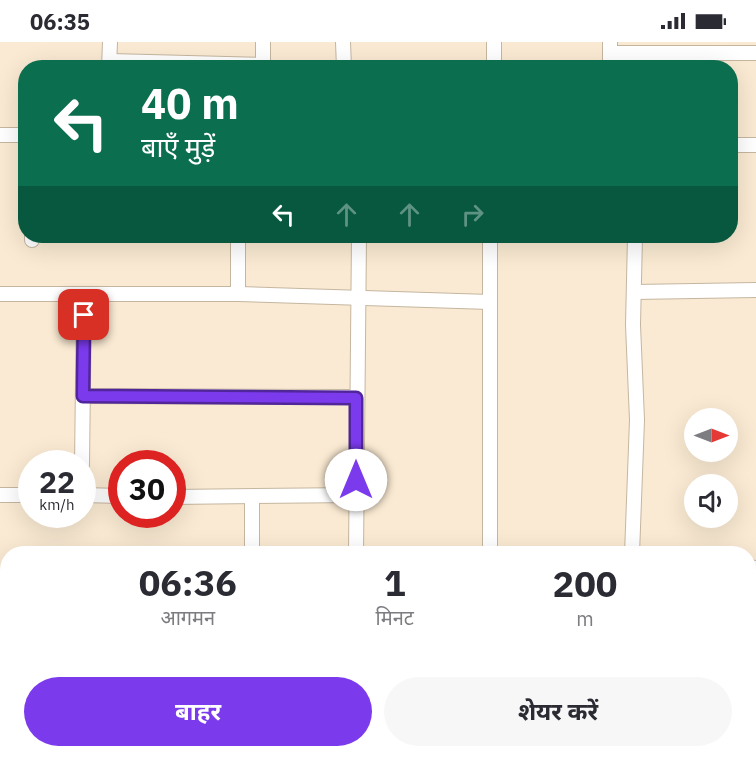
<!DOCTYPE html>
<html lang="hi">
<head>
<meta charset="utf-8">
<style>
  :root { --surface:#fff; --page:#f7f7f7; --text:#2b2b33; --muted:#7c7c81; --accent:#7c3aed }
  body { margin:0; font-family:"IBM Plex Sans","Noto Sans Devanagari",sans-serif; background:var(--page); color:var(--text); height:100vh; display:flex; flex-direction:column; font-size:22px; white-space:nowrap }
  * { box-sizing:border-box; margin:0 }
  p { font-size:20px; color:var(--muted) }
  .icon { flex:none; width:33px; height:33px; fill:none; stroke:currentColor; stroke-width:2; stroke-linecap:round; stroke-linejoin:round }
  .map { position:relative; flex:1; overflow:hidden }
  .drawer { position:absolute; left:0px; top:504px; width:756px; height:212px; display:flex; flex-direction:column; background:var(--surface); border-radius:24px 24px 0 0; box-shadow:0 6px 24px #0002 }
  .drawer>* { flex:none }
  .guide { position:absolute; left:18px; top:18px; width:720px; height:183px; border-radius:24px; box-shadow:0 6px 24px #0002; background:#0b6e4f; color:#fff; overflow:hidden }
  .needle { width:39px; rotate:90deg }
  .fabs { position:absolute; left:684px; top:366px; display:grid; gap:12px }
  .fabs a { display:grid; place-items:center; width:54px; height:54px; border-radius:50%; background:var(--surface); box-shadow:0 6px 24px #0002; font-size:30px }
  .speed { position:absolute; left:18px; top:408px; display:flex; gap:12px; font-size:30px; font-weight:700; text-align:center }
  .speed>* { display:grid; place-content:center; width:78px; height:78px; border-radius:50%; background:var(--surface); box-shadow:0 6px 24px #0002; line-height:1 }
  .speed small { font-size:15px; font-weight:400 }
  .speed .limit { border:9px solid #d22; background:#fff; color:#111 }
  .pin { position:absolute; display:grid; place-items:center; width:51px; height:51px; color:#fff; margin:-26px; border-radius:12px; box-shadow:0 3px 9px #0006 }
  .me { position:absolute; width:66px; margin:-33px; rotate:0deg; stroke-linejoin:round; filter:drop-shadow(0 0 4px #0008) }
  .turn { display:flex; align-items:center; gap:21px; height:126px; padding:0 24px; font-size:27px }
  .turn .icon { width:78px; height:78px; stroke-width:2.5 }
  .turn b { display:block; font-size:42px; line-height:51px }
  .lanes { display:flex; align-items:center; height:57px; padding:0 24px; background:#0003; justify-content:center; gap:30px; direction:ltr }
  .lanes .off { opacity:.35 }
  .eta { display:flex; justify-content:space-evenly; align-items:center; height:102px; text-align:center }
  .eta b { font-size:36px; font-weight:700; line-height:42px }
  .cta { display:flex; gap:12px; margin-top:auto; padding:12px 24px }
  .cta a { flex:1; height:69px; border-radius:36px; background:var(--accent); color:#fff; font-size:24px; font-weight:700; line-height:69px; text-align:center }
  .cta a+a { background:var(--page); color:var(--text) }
  .status { display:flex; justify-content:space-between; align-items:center; height:42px; padding:0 30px; background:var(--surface); direction:ltr }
  .status svg { height:16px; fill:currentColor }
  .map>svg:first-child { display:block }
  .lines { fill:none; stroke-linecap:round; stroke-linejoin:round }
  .street-casing { stroke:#c5b6a0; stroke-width:16 }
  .street { stroke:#fff; stroke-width:14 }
  .route-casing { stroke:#51269a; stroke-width:15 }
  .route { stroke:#7c3aed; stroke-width:10 }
</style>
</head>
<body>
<div class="status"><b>06:35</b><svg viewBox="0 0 49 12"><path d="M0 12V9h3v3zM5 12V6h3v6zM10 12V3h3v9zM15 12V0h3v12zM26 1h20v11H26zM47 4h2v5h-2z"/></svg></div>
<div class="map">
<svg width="756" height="715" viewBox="0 0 756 715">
  <rect width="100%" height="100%" fill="#faead3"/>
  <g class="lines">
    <defs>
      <g id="street">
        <path d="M343 0 344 26"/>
        <path d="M610 0V26"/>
        <path d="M610 11H756"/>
        <path d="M110 19 263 23"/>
        <path d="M109 26 110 0"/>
        <path d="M263 26V0"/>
        <path d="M494 26V0"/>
        <path d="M0 93H26"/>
        <path d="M730 103H756"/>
        <path d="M32 194V198"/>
        <path d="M490 194V512"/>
        <path d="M634 250 756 248"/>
        <path d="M0 252H238L490 260"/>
        <path d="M238 252V194"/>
        <path d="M83 354 356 355"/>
        <path d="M82 423 84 253"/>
        <path d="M0 453H32"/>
        <path d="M82 453 122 454"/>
        <path d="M172 455 356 453"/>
        <path d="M252 456V512"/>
        <path d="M356 512 359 194"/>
        <path d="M632 512 637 378 633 283 635 194"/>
        <path d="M748 525 756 526"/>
        <path d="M0 556H8"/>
        <path d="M0 658 8 659"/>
        <path d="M381 708V715"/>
        <path d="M107 715 108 708"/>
        <path d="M199 715V708"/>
        <path d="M284 715V708"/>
        <path d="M485 715 486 708"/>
        <path d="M753 715 756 673"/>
      </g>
    </defs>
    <!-- street casing -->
    <use href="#street" class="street-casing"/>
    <!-- street -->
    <use href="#street" class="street"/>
  </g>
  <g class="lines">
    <defs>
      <path id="route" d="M84 273 83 354 356 356V438"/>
    </defs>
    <!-- route casing -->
    <use href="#route" class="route-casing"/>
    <!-- route -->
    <use href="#route" class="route"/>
  </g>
</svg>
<div class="fabs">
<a><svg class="needle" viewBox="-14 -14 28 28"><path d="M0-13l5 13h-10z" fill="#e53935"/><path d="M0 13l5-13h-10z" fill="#7c7c81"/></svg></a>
<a><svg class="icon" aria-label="sound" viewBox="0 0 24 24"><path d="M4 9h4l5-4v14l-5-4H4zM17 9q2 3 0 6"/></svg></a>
</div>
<div class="speed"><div>22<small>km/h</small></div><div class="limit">30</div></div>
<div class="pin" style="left:84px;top:273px;background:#d93025"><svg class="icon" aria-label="arrive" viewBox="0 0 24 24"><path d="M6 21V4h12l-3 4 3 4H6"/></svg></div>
<svg class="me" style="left:356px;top:438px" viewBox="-20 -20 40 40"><circle r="19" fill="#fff"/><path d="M0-13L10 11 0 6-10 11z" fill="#7c3aed"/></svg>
<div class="guide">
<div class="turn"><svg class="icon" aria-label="left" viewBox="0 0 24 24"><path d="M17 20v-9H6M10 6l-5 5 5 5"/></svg><div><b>40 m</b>बाएँ मुड़ें</div></div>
<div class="lanes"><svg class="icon" aria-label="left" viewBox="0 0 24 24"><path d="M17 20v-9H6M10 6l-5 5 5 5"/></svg><svg class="icon off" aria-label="ahead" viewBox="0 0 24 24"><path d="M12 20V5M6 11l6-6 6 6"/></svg><svg class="icon off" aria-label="ahead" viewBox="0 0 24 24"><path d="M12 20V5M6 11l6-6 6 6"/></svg><svg class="icon off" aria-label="right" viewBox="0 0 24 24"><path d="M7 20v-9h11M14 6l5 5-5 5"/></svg></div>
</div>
<section class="drawer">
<div class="eta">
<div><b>06:36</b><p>आगमन</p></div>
<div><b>1</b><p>मिनट</p></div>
<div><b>200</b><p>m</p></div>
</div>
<div class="cta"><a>बाहर</a><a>शेयर करें</a></div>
</section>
</div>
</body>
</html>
